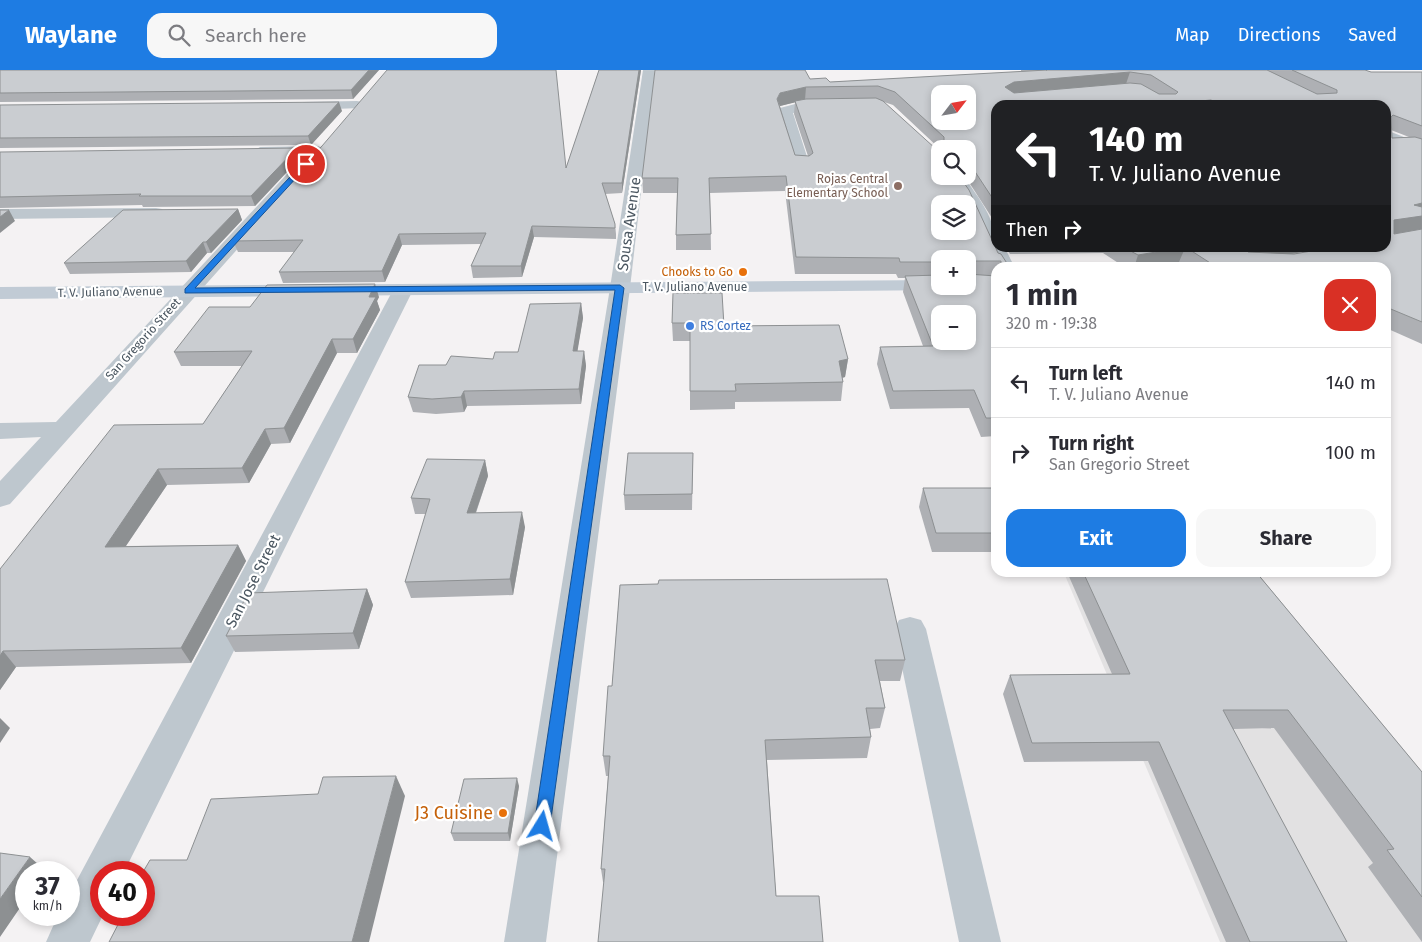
<!DOCTYPE html>
<html lang="en">
<head>
<meta charset="utf-8">
<style>
  :root { --surface:#fff; --page:#f7f7f7; --text:#2b2b33; --muted:#7c7c81; --line:#e1e1e2; --accent:#1e7ce3 }
  body { margin:0; font-family:"Fira Sans",sans-serif; background:var(--page); color:var(--text); height:100vh; display:flex; flex-direction:column; font-size:19px; white-space:nowrap }
  * { box-sizing:border-box; margin:0 }
  p { font-size:16px; color:var(--muted) }
  .icon { flex:none; width:28px; height:28px; fill:none; stroke:currentColor; stroke-width:2; stroke-linecap:round; stroke-linejoin:round }
  .map { position:relative; flex:1; overflow:hidden }
  .side { position:absolute; left:991px; top:192px; width:400px; height:315px; display:flex; flex-direction:column; background:var(--surface); border-radius:15px; box-shadow:0 2px 8px #0003 }
  .side>* { flex:none }
  .banner { position:absolute; left:991px; top:30px; width:400px; height:152px; border-radius:15px; box-shadow:0 2px 8px #0003; background:#202124; color:#fff; overflow:hidden }
  .needle { width:32px; rotate:59deg }
  .buttons { position:absolute; left:931px; top:15px; display:grid; gap:10px }
  .buttons a { display:grid; place-items:center; width:45px; height:45px; border-radius:10px; background:var(--surface); box-shadow:0 2px 8px #0003; font-size:25px }
  .speed { position:absolute; left:15px; top:791px; display:flex; gap:10px; font-size:25px; font-weight:700; text-align:center }
  .speed>* { display:grid; place-content:center; width:65px; height:65px; border-radius:50%; background:var(--surface); box-shadow:0 2px 8px #0003; line-height:1 }
  .speed small { font-size:12px; font-weight:400 }
  .speed .limit { border:8px solid #d22; background:#fff; color:#111 }
  .pin { position:absolute; display:grid; place-items:center; width:42px; height:42px; color:#fff; margin:-21px; border:2px solid #fff; border-radius:50%; box-shadow:0 1px 5px #0007 }
  .me { position:absolute; width:55px; margin:-28px; rotate:8deg; stroke-linejoin:round; filter:drop-shadow(0 0 4px #0008) }
  .turn { display:flex; align-items:center; gap:18px; height:105px; padding:0 15px; font-size:22px }
  .turn .icon { width:65px; height:65px; stroke-width:2.5 }
  .turn b { display:block; font-size:35px; line-height:42px }
  .then { display:flex; align-items:center; height:48px; padding:0 15px; background:#0003; gap:10px; font-size:19px }
  .round { display:grid; place-items:center; flex:none; width:52px; height:52px; border-radius:15px; background:var(--page) }
  .head { display:flex; align-items:center; justify-content:space-between; height:85px; padding:0 15px }
  h1 { font-size:30px; font-weight:700; line-height:38px }
  .action { display:flex; gap:10px; margin-top:auto; padding:10px 15px }
  .action a { flex:1; height:58px; border-radius:15px; background:var(--accent); color:#fff; font-size:20px; font-weight:700; line-height:58px; text-align:center }
  .action a+a { background:var(--page); color:var(--text) }
  ul { padding:0; list-style:none }
  li { display:flex; align-items:center; gap:15px; height:70px; padding:0 15px; border-top:1px solid var(--line) }
  li div { flex:1 }
  li b { display:block; font-size:19px }
  li em { font-style:normal }
  header { display:flex; align-items:center; gap:30px; box-sizing:border-box; height:70px; padding:0 25px; background:var(--accent); color:#fff }
  header strong { font-size:24px }
  nav { display:flex; gap:28px; margin-inline-start:auto; font-size:18px }
  .search { width:350px; height:45px; background:var(--page); display:flex; align-items:center; gap:12px; box-sizing:border-box; padding:0 18px; border-radius:15px; color:var(--muted); font-size:19px }
  .map>svg:first-child { display:block }
  .education { fill:#e2e1e2 }
  .lines { fill:none; stroke-linecap:round; stroke-linejoin:round }
  .minor { fill:#bec7ce; fill-rule:evenodd }
  .tertiary { fill:#bec7ce; fill-rule:evenodd }
  .secondary { fill:#c1cbd5; fill-rule:evenodd }
  .wall { fill:#aeb0b4; fill-rule:evenodd }
  .shaded-wall { fill:#8d9092 }
  .building { fill:#cacdd1; stroke:#8d9092; fill-rule:evenodd }
  .route { fill:#1e7ce3; stroke:#145194 }
  .education-dot { fill:#8d6e63; stroke:#fff; stroke-width:2 }
  .food-dot { fill:#e8710a; stroke:#fff; stroke-width:2 }
  .shop-dot { fill:#3f7fe0; stroke:#fff; stroke-width:2 }
  .labels { text-anchor:middle; stroke-width:4.5; stroke-linejoin:round; paint-order:stroke }
  .far-education-label { font-size:12px; fill:#785e54; stroke:#fff; text-anchor:end }
  .far-food-label { font-size:12px; fill:#c56008; stroke:#fff; text-anchor:end }
  .far-street-label { font-size:12px; fill:#4a5660; stroke:#fff }
  .far-shop-label { font-size:12px; fill:#366cbe; stroke:#fff; text-anchor:start }
  .street-label { font-size:15px; fill:#4a5660; stroke:#fff }
  .near-food-label { font-size:18px; fill:#c56008; stroke:#fff; text-anchor:end }
</style>
</head>
<body>
<header>
<strong>Waylane</strong>
<div class="search"><svg class="icon" aria-label="search" viewBox="0 0 24 24"><circle cx="10" cy="10" r="6"/><path d="M15 15l6 6"/></svg>Search here</div>
<nav><a>Map</a><a>Directions</a><a>Saved</a></nav>
</header>
<div class="map">
<svg width="1422" height="872" viewBox="0 0 1422 872">
  <rect width="100%" height="100%" fill="#f4f2f3"/>
  <!-- education -->
  <path class="education" d="M1064 503H1235L1422 872H1220Z"/>
  <g class="lines">
    <!-- minor -->
    <g class="minor">
      <path d="M643 0H655L630 218 627 222H613L610 218Z"/>
      <path d="M357 31 362 32 364 35 362 38 304 40 297 36 304 32Z"/>
      <path d="M833 31 838 32 840 35 838 38 793 43 810 96 808 99H796L778 41 780 38 799 33Z"/>
      <path d="M318 76 323 78 326 81 323 84 260 87 252 82 260 77Z"/>
      <path d="M294 101 300 103 302 106 300 109 10 434 0 437V411L41 367 0 369V353L56 352 288 103Z"/>
      <path d="M947 106H963C980 129 996 149 996 178H1005L1015 198H996L968 134Z"/>
      <path d="M156 138 162 139 165 143 162 147 0 149V139Z"/>
      <path d="M403 214 410 216 413 220 124 802H101L103 845 90 872H46L58 845H69V825L393 220 396 216Z"/>
      <path d="M910 547 921 550 926 559 1001 872H959L894 559 899 550Z"/>
    </g>
    <!-- tertiary -->
    <g class="tertiary">
      <path d="M1386 60 1422 74V85L1386 69Z"/>
      <path d="M620 212 627 214 630 218 546 872H504L610 218 613 214Z"/>
    </g>
    <!-- secondary -->
    <path class="secondary" d="M940 210V216H950L947 220 0 229V217Z"/>
  </g>
  <!-- wall -->
  <g class="wall">
    <path d="M0 0H379L353 29 0 32Z"/>
    <path d="M599 0H641L622 123 605 124 615 154 616 164V169L534 167 522 207 473 208 471 196 481 174 402 175 385 212 283 213 279 202 295 182H238L233 171 322 76 566 98Z"/>
    <path d="M1021 0H1365L1371 2H1422V274L1386 258V198H1187L1179 192 1154 198H1126L1103 183 1010 184 1006 178H1327L1291 184 1386 178V35H996V169L992 148 965 106H968V79H940L893 35 884 32 1010 198H996V366L981 367 969 338 890 339 877 294 880 277 923 276 903 222 905 208H898L896 204H795L785 121 710 123 711 180H676V165L677 123H643L642 108 810 9 830 12 1022 2 1021 1ZM795 32 794 44 808 86 795 85 780 36ZM1391 60 1409 67 1392 68ZM940 189H968L940 216Z"/>
    <path d="M0 35 342 41 311 75 0 78Z"/>
    <path d="M0 82 300 88 255 136 143 137 142 135 0 138Z"/>
    <path d="M238 139 242 150 211 183H207L191 202 70 204 64 193Z"/>
    <path d="M673 223 724 256 848 289 845 307 842 308 843 312 841 331 735 332V339L690 340V271H673L672 253Z"/>
    <path d="M379 227 377 231 380 240 357 283H337L290 373 271 374 249 413 167 415 126 476 238 475 246 491 191 593 16 597 0 620V499L203 354 242 296H181L174 282 250 237Z"/>
    <path d="M581 233 583 248 577 281H584L586 296 581 334 467 336 464 342 436 344 413 342 408 327 446 295 493 289 518 282Z"/>
    <path d="M693 383 692 440H625L624 425Z"/>
    <path d="M485 390 488 406 476 443 525 457 513 525 411 528 405 512 426 444H415L411 428Z"/>
    <path d="M923 418H996V482H932L919 437Z"/>
    <path d="M1067 502H1256L1422 702V872L1368 797 1373 793 1274 658 1233 659 1347 872H1226L1148 691 1024 692 1003 624 1010 605 1112 604Z"/>
    <path d="M620 515 905 590 900 611H880L885 638 880 658 870 659 871 667 867 688 767 690 776 826 823 872 603 812 601 799 608 706H606L603 686 612 616Z"/>
    <path d="M367 519 373 535 359 579 235 582 226 566Z"/>
    <path d="M519 716 510 771H454L451 763Z"/>
  </g>
  <!-- shaded-wall -->
  <g class="shaded-wall">
    <path d="M369 0H379L353 29 351 20Z"/>
    <path d="M639 0H641L622 123V113Z"/>
    <path d="M1130 2 1126 14 1011 24 1005 17 1014 12Z"/>
    <path d="M806 17 805 30 780 36 777 29 780 23Z"/>
    <path d="M1211 30 1209 35H1157Z"/>
    <path d="M339 32 342 41 311 75 308 66Z"/>
    <path d="M297 78 300 88 255 136 251 126Z"/>
    <path d="M1422 133V160L1386 165 1394 150 1414 135Z"/>
    <path d="M238 139 242 150 211 183 206 172Z"/>
    <path d="M9 140 15 151 0 163V147Z"/>
    <path d="M532 156 534 167 522 207 521 196Z"/>
    <path d="M399 164 402 175 385 212 382 201Z"/>
    <path d="M203 172 207 183 191 202 186 191Z"/>
    <path d="M1180 178H1185L1179 192 1154 198H1134L1138 185Z"/>
    <path d="M1251 178H1327L1252 190 1248 182Z"/>
    <path d="M968 198H970L968 208Z"/>
    <path d="M375 214 379 227 377 231 380 240 357 283 353 269 369 227Z"/>
    <path d="M581 233 583 248 575 296 573 281Z"/>
    <path d="M332 269 337 283 290 373 284 358Z"/>
    <path d="M584 281 586 296 581 334 579 319Z"/>
    <path d="M848 289 845 307 837 309 839 291Z"/>
    <path d="M464 321 467 336 464 342 461 327Z"/>
    <path d="M265 359 271 374 249 413 242 398Z"/>
    <path d="M485 390 488 406 470 459 467 443Z"/>
    <path d="M158 399 167 415 115 492 105 477Z"/>
    <path d="M522 442 525 457 513 525 510 509Z"/>
    <path d="M238 475 246 491 191 593 181 578Z"/>
    <path d="M367 519 373 535 359 579 353 563Z"/>
    <path d="M3 581 16 597 0 620V586Z"/>
    <path d="M0 648 10 658 0 673Z"/>
    <path d="M396 706 405 726 369 872H352Z"/>
    <path d="M517 708 519 716 510 771 508 763Z"/>
    <path d="M30 787 46 801 45 802H26V829L0 867V829Z"/>
  </g>
  <!-- building -->
  <g class="building">
    <path d="M0 0H369L351 20 0 23Z"/>
    <path d="M387 0H556L566 98 599 0H639L622 113H602L615 154V158L532 156 521 196H471L486 163 399 164 382 201 279 202 303 170 233 171 322 76Z"/>
    <path d="M655 0H805L810 9 826 8 830 12 1047 0H1046H1267L1317 24 1337 23V20L1292 0H1365L1371 2H1422V56L1393 45 1391 47 1392 68 1415 67 1422 69V133L1414 135 1422 137V146L1394 150V164L1422 159V252L1386 237V198H1218L1187 178H1251L1248 182 1294 184 1329 178H1386V35H1220L1211 30 1157 35H996V137L995 132 968 91V79H944V67L895 22 878 16 806 17 780 23 777 29 795 85 809 86 813 83 795 31 806 29 876 28 883 31 936 79 940 81V106H959L969 120 998 183 1001 184 1010 198H1001V191H970V198H968V189H940V192H900L899 188 796 187 786 106 709 108 711 164 676 165 678 108H642ZM1130 2 1151 5 1178 22 1176 24H1159L1141 14 1130 13 1014 23 1005 17 1014 12ZM940 24H968V51H940ZM940 134H968V161H940Z"/>
    <path d="M339 32 308 66 0 68V35Z"/>
    <path d="M297 78 251 126H139L141 124 0 127V82Z"/>
    <path d="M238 139 206 172H203L186 191 64 193 123 140Z"/>
    <path d="M0 140H9L0 147Z"/>
    <path d="M1125 178H1180L1138 185Z"/>
    <path d="M968 204 996 206V348H986L974 320 893 321 880 277 933 276 905 206 940 205V216H968ZM940 244H968V271H940Z"/>
    <path d="M375 214 369 227H376L353 269H332L284 358 265 359 242 398 158 399 105 477 238 475 181 578 3 581 0 586V499L114 355 203 354 252 281 174 282 209 237H250L267 215Z"/>
    <path d="M673 223H722L724 256 839 255 848 289 839 291 843 312 735 314 736 321H690V253H672Z"/>
    <path d="M581 233 573 281H584L579 319 464 321 461 327 432 329 408 327 419 295H446L451 286 493 289 495 282H518L530 234Z"/>
    <path d="M628 383H693L692 424 624 425Z"/>
    <path d="M427 389 485 390 467 443 522 442 510 509 405 512 430 429 411 428Z"/>
    <path d="M923 418H996V463H936Z"/>
    <path d="M1083 502H1256L1422 702V827L1387 780 1394 779 1288 640H1223L1347 872H1250L1159 672 1032 673 1010 605 1130 604Z"/>
    <path d="M887 509 905 590H875L885 638H866L871 667 765 670 776 826H819L823 872H598L605 799H601L610 686H603L608 616H612L620 515 658 514 659 510Z"/>
    <path d="M367 519 353 563 226 566 248 523Z"/>
    <path d="M396 706 352 872H109L123 845H144L143 802 150 790H187L211 729 318 724 323 707Z"/>
    <path d="M517 708 508 763H451L464 709Z"/>
    <path d="M0 783 30 787 0 829Z"/>
  </g>
  <!-- route -->
  <path class="route" d="M304 92 309 94 195 218 620 215 624 218 550 756 548 762 542 764 536 762 534 756 615 220 185 223V219Z"/>
  <!-- markers -->
  <circle class="education-dot" cx="898" cy="116" r="5"/>
  <g class="food-dot">
    <circle cx="743" cy="202" r="5"/>
    <circle cx="503" cy="743" r="5"/>
  </g>
  <circle class="shop-dot" cx="690" cy="256" r="5"/>
  <g class="labels">
    <!-- far-education labels -->
    <g class="far-education-label">
      <text x="888" y="113">Rojas Central<tspan x="888" dy="14">Elementary School</tspan></text>
    </g>
    <!-- far-food labels -->
    <g class="far-food-label">
      <text x="733" y="206">Chooks to Go</text>
    </g>
    <!-- far-street labels -->
    <g class="far-street-label">
      <text x="695" y="221">T. V. Juliano Avenue</text>
      <text transform="translate(110 222) rotate(-1)" y="4">T. V. Juliano Avenue</text>
      <text transform="translate(143 269) rotate(-48)" y="4">San Gregorio Street</text>
    </g>
    <!-- far-shop labels -->
    <g class="far-shop-label">
      <text x="700" y="260">RS Cortez</text>
    </g>
    <!-- street labels -->
    <g class="street-label">
      <text transform="translate(629 154) rotate(-82)" y="5">Sousa Avenue</text>
      <text transform="translate(253 511) rotate(-63)" y="5">San Jose Street</text>
    </g>
    <!-- near-food labels -->
    <g class="near-food-label">
      <text x="493" y="749">J3 Cuisine</text>
    </g>
  </g>
</svg>
<div class="buttons">
<a><svg class="needle" viewBox="-14 -14 28 28"><path d="M0-13l5 13h-10z" fill="#e53935"/><path d="M0 13l5-13h-10z" fill="#7c7c81"/></svg></a>
<a><svg class="icon" aria-label="search" viewBox="0 0 24 24"><circle cx="10" cy="10" r="6"/><path d="M15 15l6 6"/></svg></a>
<a><svg class="icon" aria-label="layers" viewBox="0 0 24 24"><path d="M12 4l9 5-9 5-9-5zM3 14l9 5 9-5"/></svg></a>
<a>+</a>
<a>−</a>
</div>
<div class="speed"><div>37<small>km/h</small></div><div class="limit">40</div></div>
<div class="pin" style="left:306px;top:94px;background:#d93025"><svg class="icon" aria-label="arrive" viewBox="0 0 24 24"><path d="M6 21V4h12l-3 4 3 4H6"/></svg></div>
<svg class="me" style="left:542px;top:756px" viewBox="-20 -20 40 40"><path d="M0-17L14 15 0 8-14 15z" fill="#1e7ce3" stroke="#fff" stroke-width="4"/></svg>
<div class="banner">
<div class="turn"><svg class="icon" aria-label="left" viewBox="0 0 24 24"><path d="M17 20v-9H6M10 6l-5 5 5 5"/></svg><div><b>140 m</b>T. V. Juliano Avenue</div></div>
<div class="then">Then<svg class="icon" aria-label="right" viewBox="0 0 24 24"><path d="M7 20v-9h11M14 6l5 5-5 5"/></svg></div>
</div>
<section class="side">
<div class="head"><div><h1>1 min</h1><p>320 m · 19:38</p></div><a class="round" style="background:#d93025;color:#fff"><svg class="icon" aria-label="close" viewBox="0 0 24 24"><path d="M6 6l12 12M18 6L6 18"/></svg></a></div>
<ul>
<li><svg class="icon" aria-label="left" viewBox="0 0 24 24"><path d="M17 20v-9H6M10 6l-5 5 5 5"/></svg><div><b>Turn left</b><p>T. V. Juliano Avenue</p></div><em>140 m</em></li>
<li><svg class="icon" aria-label="right" viewBox="0 0 24 24"><path d="M7 20v-9h11M14 6l5 5-5 5"/></svg><div><b>Turn right</b><p>San Gregorio Street</p></div><em>100 m</em></li>
</ul>
<div class="action"><a>Exit</a><a>Share</a></div>
</section>
</div>
</body>
</html>
